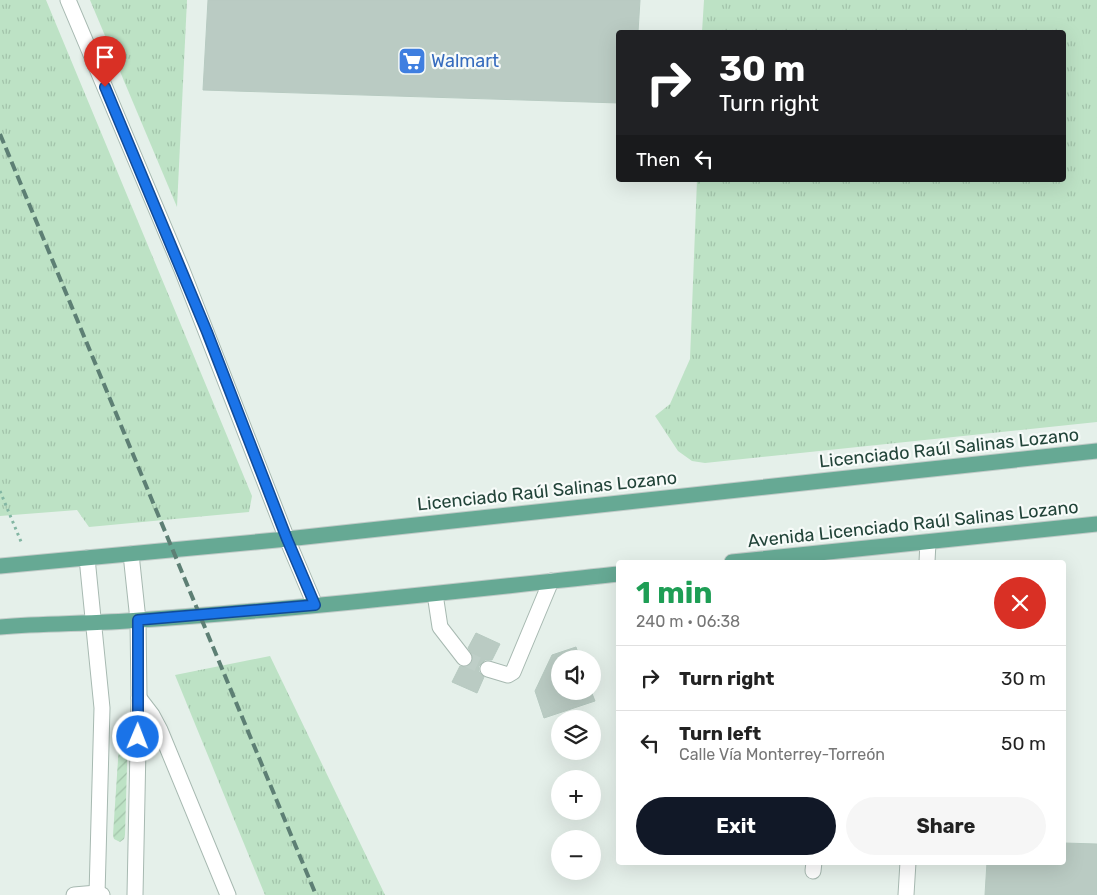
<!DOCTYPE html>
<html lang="en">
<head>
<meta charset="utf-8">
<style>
  :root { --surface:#fff; --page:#f6f6f6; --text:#222; --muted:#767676; --line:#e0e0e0; --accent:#111827 }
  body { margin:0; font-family:Rubik,sans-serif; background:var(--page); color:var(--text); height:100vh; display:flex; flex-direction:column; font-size:19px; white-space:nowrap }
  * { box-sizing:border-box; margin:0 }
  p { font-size:16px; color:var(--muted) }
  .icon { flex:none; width:28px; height:28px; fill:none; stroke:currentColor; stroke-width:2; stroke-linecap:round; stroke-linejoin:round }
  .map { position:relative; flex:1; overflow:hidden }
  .panel { position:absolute; left:616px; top:560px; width:450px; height:305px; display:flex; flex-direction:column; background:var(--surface); border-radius:5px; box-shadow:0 5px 20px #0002 }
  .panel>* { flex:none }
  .top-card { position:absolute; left:616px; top:30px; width:450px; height:152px; border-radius:5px; box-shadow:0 5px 20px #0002; background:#202124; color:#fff; overflow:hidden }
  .buttons { position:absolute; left:551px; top:650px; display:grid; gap:10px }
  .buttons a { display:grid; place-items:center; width:50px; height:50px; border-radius:50%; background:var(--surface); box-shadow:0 5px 20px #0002; font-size:25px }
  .pin { position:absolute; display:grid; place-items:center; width:42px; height:42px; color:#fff; margin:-51px -21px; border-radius:50% 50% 50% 0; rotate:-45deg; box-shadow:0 0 5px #0007 }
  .pin .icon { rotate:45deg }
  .me { position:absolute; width:55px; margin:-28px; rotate:1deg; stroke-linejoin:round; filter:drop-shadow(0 0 4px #0008) }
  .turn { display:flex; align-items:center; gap:18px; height:105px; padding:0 20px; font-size:22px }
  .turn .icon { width:65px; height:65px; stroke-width:2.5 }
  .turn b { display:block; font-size:35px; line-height:42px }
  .then { display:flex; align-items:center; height:48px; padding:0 20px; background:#0003; gap:10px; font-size:19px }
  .round { display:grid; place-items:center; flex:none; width:52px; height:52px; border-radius:26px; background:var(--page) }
  .head { display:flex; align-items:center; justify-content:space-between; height:85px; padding:0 20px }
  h1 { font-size:30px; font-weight:700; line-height:38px; color:#1e9e55 }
  .primary-button { display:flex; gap:10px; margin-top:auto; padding:10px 20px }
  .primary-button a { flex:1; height:58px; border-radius:30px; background:var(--accent); color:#fff; font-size:20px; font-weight:700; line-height:58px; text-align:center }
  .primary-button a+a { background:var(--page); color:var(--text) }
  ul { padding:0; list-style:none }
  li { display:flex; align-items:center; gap:15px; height:65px; padding:0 20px; border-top:1px solid var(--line) }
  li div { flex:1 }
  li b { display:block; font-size:19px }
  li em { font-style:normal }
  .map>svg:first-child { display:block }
  .grass { fill:url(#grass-tufts) }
  .garden { fill:url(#garden-furrows) }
  .building { fill:#bacbc3; stroke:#b7cac1 }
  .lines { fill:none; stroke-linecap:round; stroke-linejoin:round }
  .minor-tunnel { stroke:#becec7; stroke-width:15; stroke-dasharray:15 8; stroke-linecap:butt }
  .minor-casing { stroke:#a7b9b1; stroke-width:17 }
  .major-casing { stroke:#c1cbc8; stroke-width:17 }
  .path { stroke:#83b6a3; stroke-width:3; stroke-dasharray:2.5 4; stroke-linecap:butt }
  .minor { stroke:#fff; stroke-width:15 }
  .major { stroke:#66a994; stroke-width:15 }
  .rail { stroke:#5d7f74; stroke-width:4; stroke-dasharray:10 5; stroke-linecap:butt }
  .route-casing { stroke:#114b97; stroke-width:12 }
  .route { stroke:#1a73e8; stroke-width:9 }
  .labels { text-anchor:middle; stroke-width:4.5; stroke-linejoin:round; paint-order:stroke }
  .shop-label { font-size:18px; fill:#366cbe; stroke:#f7fbf9; text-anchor:start }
  .street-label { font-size:18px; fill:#224439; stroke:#f7fbf9 }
</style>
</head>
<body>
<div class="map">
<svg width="1097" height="895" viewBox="0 0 1097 895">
  <defs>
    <pattern id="grass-tufts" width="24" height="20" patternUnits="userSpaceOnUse" patternTransform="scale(1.25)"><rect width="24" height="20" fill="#bde2c5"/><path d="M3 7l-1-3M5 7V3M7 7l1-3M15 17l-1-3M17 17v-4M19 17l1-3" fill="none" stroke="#a2c3aa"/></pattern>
    <pattern id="garden-furrows" width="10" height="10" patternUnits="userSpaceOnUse" patternTransform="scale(1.25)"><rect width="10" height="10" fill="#bde2c5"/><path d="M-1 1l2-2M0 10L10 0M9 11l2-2" fill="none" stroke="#a2c3aa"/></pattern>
  </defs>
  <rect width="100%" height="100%" fill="#e5f0ea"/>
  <!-- grass -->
  <g class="grass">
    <path d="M0 0H46L252 496 249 512 89 527 77 510 0 516Z"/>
    <path d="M90 0H187L177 207Z"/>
    <path d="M704 0H1097V422L705 463 692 461 678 451 655 416 670 404 690 359 697 180H1064V32H702Z"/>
    <path d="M270 656 385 895H265L175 675Z"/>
  </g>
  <!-- garden -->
  <path class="garden" d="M120 730H128L125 835 124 839 120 842 114 839 113 835Z"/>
  <!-- building -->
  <g class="building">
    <path d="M208 0H640L638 32H619V103L203 90Z"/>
    <path d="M476 633 500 644 492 660H485L479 666V672L484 677 477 693 452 682 460 666 466 667 472 662 473 656 468 648Z"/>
    <path d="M576 647 580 659H560V691H591L595 701 544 718 535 691 552 655Z"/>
    <path d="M1064 843 1097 844V895H985L987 862H1064Z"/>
  </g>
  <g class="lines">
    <!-- minor-tunnel -->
    <path class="minor-tunnel" d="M464 658 488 669"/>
    <defs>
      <g id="minor">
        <path d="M68 0 182 270 287 539 315 605"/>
        <path d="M131 554 138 620 139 698 135 895"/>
        <path d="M87 558 102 708 97 895"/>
        <path d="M927 562 928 542"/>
        <path d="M435 594 440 627 464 658"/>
        <path d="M488 669 508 675 513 672 551 581"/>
        <path d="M139 698 152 715 160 730 228 895"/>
        <path d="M813 871 814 862"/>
        <path d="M74 895 97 893 102 895"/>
        <path d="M906 895 908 862"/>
      </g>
      <g id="major">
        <path d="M732 562 1097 524"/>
        <path d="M0 566 287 539 1097 451"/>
        <path d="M0 627C47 623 93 624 140 620 300 609 459 591 619 574"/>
      </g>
    </defs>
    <!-- minor casing -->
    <use href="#minor" class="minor-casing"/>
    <!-- major casing -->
    <use href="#major" class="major-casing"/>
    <!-- path -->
    <path class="path" d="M0 491 22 544"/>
    <!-- minor -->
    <use href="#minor" class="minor"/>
    <!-- major -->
    <use href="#major" class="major"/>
    <!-- rail -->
    <path class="rail" d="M0 134 316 895"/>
  </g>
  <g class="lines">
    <defs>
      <path id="route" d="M105 87 207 332 287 539 315 605 138 620V737"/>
    </defs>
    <!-- route casing -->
    <use href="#route" class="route-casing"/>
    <!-- route -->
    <use href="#route" class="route"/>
  </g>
  <!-- icons -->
  <defs>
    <symbol id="supermarket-square" viewBox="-11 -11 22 22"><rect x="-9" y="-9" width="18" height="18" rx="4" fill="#3f7fe0" stroke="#f7fbf9"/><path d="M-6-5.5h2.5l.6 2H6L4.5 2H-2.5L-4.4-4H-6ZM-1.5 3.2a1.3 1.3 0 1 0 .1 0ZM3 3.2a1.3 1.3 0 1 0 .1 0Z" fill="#fff"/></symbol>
  </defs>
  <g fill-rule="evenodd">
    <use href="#supermarket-square" x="396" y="45" width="32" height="32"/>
  </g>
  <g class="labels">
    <!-- shop labels -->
    <g class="shop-label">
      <text x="431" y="67">Walmart</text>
    </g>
    <!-- street labels -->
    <g class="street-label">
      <text transform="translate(949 448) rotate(-6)" y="6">Licenciado Raúl Salinas Lozano</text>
      <text transform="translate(547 491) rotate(-6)" y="6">Licenciado Raúl Salinas Lozano</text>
      <text transform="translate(913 524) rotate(-6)" y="6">Avenida Licenciado Raúl Salinas Lozano</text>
    </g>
  </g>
</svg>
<div class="buttons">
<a><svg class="icon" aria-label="sound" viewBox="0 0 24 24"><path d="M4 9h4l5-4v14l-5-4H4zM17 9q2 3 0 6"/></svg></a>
<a><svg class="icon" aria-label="layers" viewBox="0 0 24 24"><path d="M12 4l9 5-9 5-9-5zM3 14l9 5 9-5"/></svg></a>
<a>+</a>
<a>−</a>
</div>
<div class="pin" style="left:105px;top:87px;background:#d93025"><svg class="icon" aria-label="arrive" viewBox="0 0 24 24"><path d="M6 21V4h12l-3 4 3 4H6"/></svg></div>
<svg class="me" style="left:138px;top:737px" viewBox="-20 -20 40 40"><circle r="17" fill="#1a73e8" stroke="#fff" stroke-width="3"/><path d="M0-11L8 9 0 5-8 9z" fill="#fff"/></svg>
<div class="top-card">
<div class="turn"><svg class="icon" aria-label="right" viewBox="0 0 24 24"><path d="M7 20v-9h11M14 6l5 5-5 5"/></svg><div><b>30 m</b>Turn right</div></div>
<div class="then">Then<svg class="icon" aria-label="left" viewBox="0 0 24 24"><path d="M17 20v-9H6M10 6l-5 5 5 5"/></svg></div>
</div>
<section class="panel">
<div class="head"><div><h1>1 min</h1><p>240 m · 06:38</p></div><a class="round" style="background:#d93025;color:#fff"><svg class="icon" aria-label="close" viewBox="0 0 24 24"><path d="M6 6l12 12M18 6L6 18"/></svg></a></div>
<ul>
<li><svg class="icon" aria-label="right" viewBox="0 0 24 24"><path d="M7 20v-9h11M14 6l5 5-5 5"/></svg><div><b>Turn right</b></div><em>30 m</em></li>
<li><svg class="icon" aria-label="left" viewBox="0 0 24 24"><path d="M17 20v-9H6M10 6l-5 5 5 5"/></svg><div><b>Turn left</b><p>Calle Vía Monterrey-Torreón</p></div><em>50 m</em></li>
</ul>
<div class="primary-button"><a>Exit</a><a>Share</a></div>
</section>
</div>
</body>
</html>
